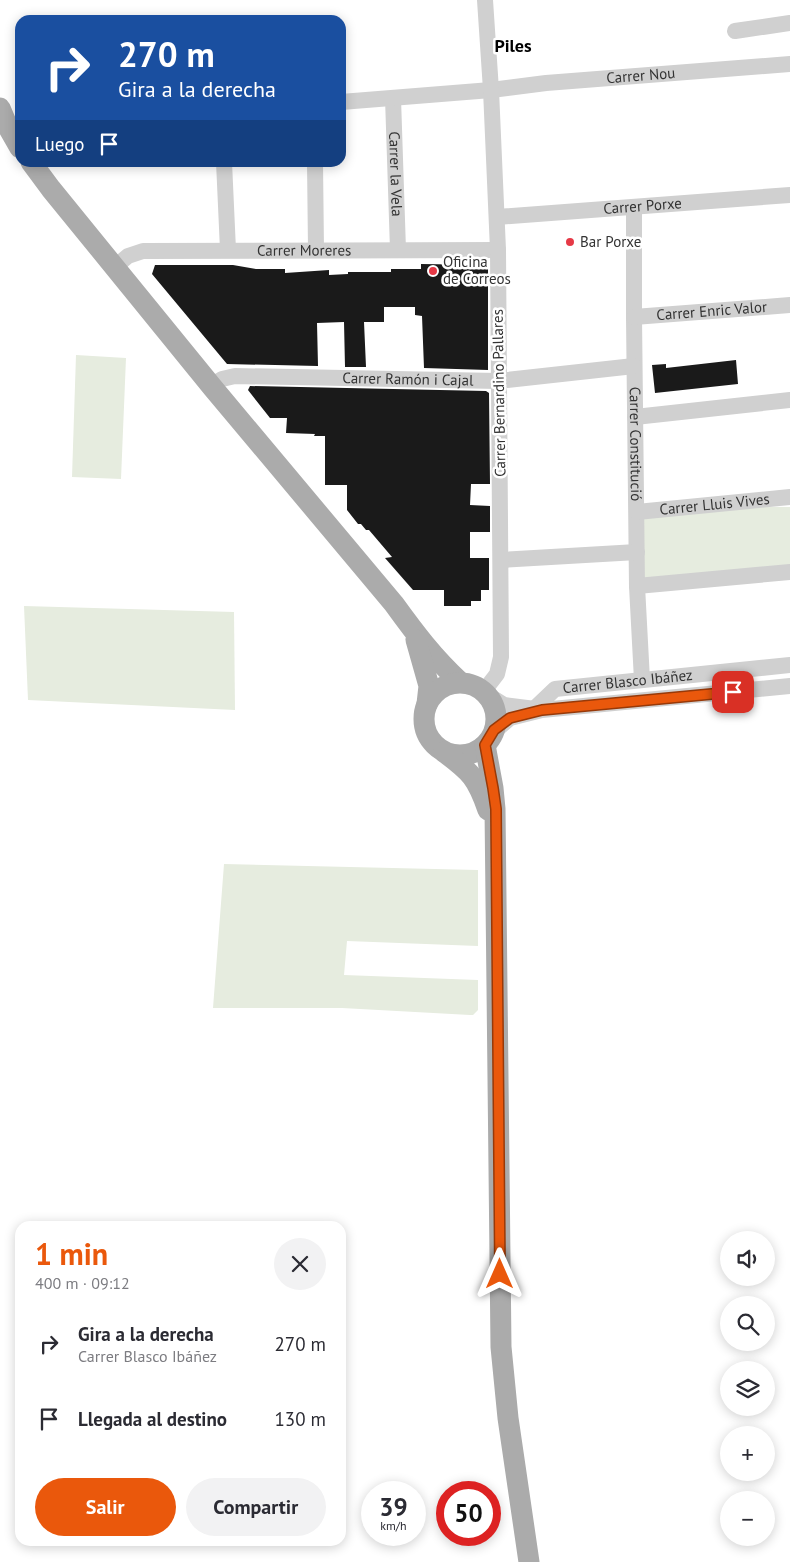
<!DOCTYPE html>
<html lang="es">
<head>
<meta charset="utf-8">
<style>
  :root { --surface:#fff; --page:#f2f2f3; --text:#2b2b33; --muted:#7c7c81; --accent:#ea580c }
  body { margin:0; font-family:"PT Sans",sans-serif; background:var(--page); color:var(--text); height:100vh; display:flex; flex-direction:column; font-size:19px; white-space:nowrap }
  * { box-sizing:border-box; margin:0 }
  p { font-size:16px; color:var(--muted) }
  .icon { flex:none; width:28px; height:28px; fill:none; stroke:currentColor; stroke-width:2; stroke-linecap:round; stroke-linejoin:round }
  .map { position:relative; flex:1; overflow:hidden }
  .details { position:absolute; left:15px; top:1221px; width:331px; height:325px; display:flex; flex-direction:column; background:var(--surface); border-radius:15px; box-shadow:0 2px 12px #0003 }
  .details>* { flex:none }
  .guide { position:absolute; left:15px; top:15px; width:331px; height:152px; border-radius:15px; box-shadow:0 2px 12px #0003; background:#1a4fa0; color:#fff; overflow:hidden }
  .buttons { position:absolute; left:720px; top:1231px; display:grid; gap:10px }
  .buttons a { display:grid; place-items:center; width:55px; height:55px; border-radius:50%; background:var(--surface); box-shadow:0 2px 12px #0003; font-size:25px }
  .speed { position:absolute; left:361px; top:1481px; display:flex; gap:10px; font-size:25px; font-weight:700; text-align:center }
  .speed>* { display:grid; place-content:center; width:65px; height:65px; border-radius:50%; background:var(--surface); box-shadow:0 2px 12px #0003; line-height:1 }
  .speed small { font-size:12px; font-weight:400 }
  .speed .limit { border:8px solid #d22; background:#fff; color:#111 }
  .pin { position:absolute; display:grid; place-items:center; width:42px; height:42px; color:#fff; margin:-21px; border-radius:10px; box-shadow:0 2px 8px #0006 }
  .me { position:absolute; width:55px; margin:-28px; rotate:0deg; stroke-linejoin:round; filter:drop-shadow(0 0 4px #0008) }
  .turn { display:flex; align-items:center; gap:18px; height:105px; padding:0 20px; font-size:22px }
  .turn .icon { width:65px; height:65px; stroke-width:2.5 }
  .turn b { display:block; font-size:35px; line-height:42px }
  .then { display:flex; align-items:center; height:48px; padding:0 20px; background:#0003; gap:10px; font-size:19px }
  .round { display:grid; place-items:center; flex:none; width:52px; height:52px; border-radius:26px; background:var(--page) }
  .headline { display:flex; align-items:center; justify-content:space-between; height:85px; padding:0 20px }
  h1 { font-size:30px; font-weight:600; line-height:38px; color:var(--accent) }
  .action { display:flex; gap:10px; margin-top:auto; padding:10px 20px }
  .action a { flex:1; height:58px; border-radius:30px; background:var(--accent); color:#fff; font-size:20px; font-weight:600; line-height:58px; text-align:center }
  .action a+a { background:var(--page); color:var(--text) }
  ul { padding:0; list-style:none }
  li { display:flex; align-items:center; gap:15px; height:75px; padding:0 20px }
  li div { flex:1 }
  li b { display:block; font-size:19px }
  li em { font-style:normal }
  .map>svg:first-child { display:block }
  .green { fill:#e6ecdf }
  .building { fill:#1a1a1a }
  .lines { fill:none; stroke-linecap:round; stroke-linejoin:round }
  .minor { stroke:#d0d0d0; stroke-width:16 }
  .major { stroke:#ababab; stroke-width:21 }
  .route-casing { stroke:#983908; stroke-width:12 }
  .route { stroke:#ea580c; stroke-width:9 }
  .poi-dot { fill:#e63946; stroke:#fff; stroke-width:2 }
  .labels { text-anchor:middle; stroke-width:5; stroke-linejoin:round; paint-order:stroke }
  .street-label { font-size:15px; fill:#333; stroke:#fff }
  .poi-label { font-size:15px; fill:#333; stroke:#fff; text-anchor:start }
  .quarter-label { font-size:18px; font-weight:bold; fill:#000; stroke:#fff }
</style>
</head>
<body>
<div class="map">
<svg width="790" height="1562" viewBox="0 0 790 1562">
  <rect width="100%" height="100%" fill="#fff"/>
  <!-- green -->
  <g class="green">
    <path d="M76 355 126 358 121 479 72 477Z"/>
    <path d="M692 506 790 507V567L637 586V512Z"/>
    <path d="M24 606 234 612 235 710 28 700Z"/>
    <path d="M224 864 478 870V946L347 941 344 975 478 980V1010L473 1015H470L342 1008H213Z"/>
  </g>
  <!-- building -->
  <g class="building">
    <path d="M421 264 488 265V370L424 368 422 316 415 315V307H384V322H364L366 367H345L344 322 317 323 318 366 227 364 152 274 155 265H233L256 269H285V273L329 270V275L348 274V272H391V269H421Z"/>
    <path d="M736 360 738 384 655 393 652 365 666 364V368Z"/>
    <path d="M250 386 486 391 489 393 490 484H471L470 505 490 506V532H470V558H489V590H481V601H471V606H444V590H413L385 558 392 557 369 530H366L361 524H358L347 510V485H325V436H314L315 434 286 433 287 418H270L248 390Z"/>
  </g>
  <g class="lines">
    <!-- minor -->
    <g class="minor">
      <path d="M735 31 790 23"/>
      <path id="s1" d="M393 98 398 250"/>
      <path id="s2" d="M341 102 491 90 546 83 790 64"/>
      <path d="M224 162 228 250"/>
      <path d="M315 162 316 250"/>
      <path id="s3" d="M634 208V317L637 586 642 680"/>
      <path id="s4" d="M497 217 790 195"/>
      <path id="s5" d="M115 267 128 256 143 251 498 250"/>
      <path id="s6" d="M634 317 790 305"/>
      <path id="s7" d="M212 385 222 379 235 376 498 381 634 366"/>
      <path d="M635 417 790 400"/>
      <path id="s8" d="M637 512 790 497"/>
      <path d="M501 560 637 552"/>
      <path d="M637 586 790 572"/>
      <path d="M484 691 497 674 501 657 498 250 491 90 485 0"/>
      <path d="M488 695 504 705 535 709"/>
      <path id="s9" d="M534 709 555 689 790 665"/>
      <path d="M495 731 510 718 542 710 790 686"/>
    </g>
    <!-- major -->
    <g class="major">
      <path d="M0 108 8 127 20 148"/>
      <path d="M31 162 51 189 213 388 394 604C415 633 433 657 460 682"/>
      <path d="M416 640 429 686 427 704"/>
      <circle cx="460" cy="719" r="36"/>
      <path d="M485 745 493 788 495 809 501 1347 508 1418 529 1562"/>
      <path d="M444 752C471 772 477 778 488 810"/>
    </g>
  </g>
  <g class="lines">
    <defs>
      <path id="route" d="M500 1274 496 809 493 788 485 745 494 730 510 718 542 710 733 692"/>
    </defs>
    <!-- route casing -->
    <use href="#route" class="route-casing"/>
    <!-- route -->
    <use href="#route" class="route"/>
  </g>
  <!-- markers -->
  <g class="poi-dot">
    <circle cx="570" cy="242" r="5"/>
    <circle cx="433" cy="271" r="5"/>
  </g>
  <g class="labels">
    <!-- street labels -->
    <g class="street-label">
      <text dy="5" stroke="none"><textPath href="#s2" startOffset="301">Carrer Nou</textPath></text>
      <text dy="5" stroke="none"><textPath href="#s1" startOffset="76">Carrer la Vela</textPath></text>
      <text dy="5" stroke="none"><textPath href="#s4" startOffset="146">Carrer Porxe</textPath></text>
      <text dy="5" stroke="none"><textPath href="#s5" startOffset="194">Carrer Moreres</textPath></text>
      <text dy="5" stroke="none"><textPath href="#s6" startOffset="78">Carrer Enric Valor</textPath></text>
      <text dy="5" stroke="none"><textPath href="#s7" startOffset="198">Carrer Ramón i Cajal</textPath></text>
      <text transform="translate(499 393) rotate(-91)" y="5">Carrer Bernardino Pallares</text>
      <text dy="5" stroke="none"><textPath href="#s3" startOffset="236">Carrer Constitució</textPath></text>
      <text dy="5" stroke="none"><textPath href="#s8" startOffset="78">Carrer Lluis Vives</textPath></text>
      <text dy="5" stroke="none"><textPath href="#s9" startOffset="102">Carrer Blasco Ibáñez</textPath></text>
    </g>
    <!-- poi labels -->
    <g class="poi-label">
      <text x="580" y="247">Bar Porxe</text>
      <text x="443" y="267">Oficina<tspan x="443" dy="17">de Correos</tspan></text>
    </g>
    <!-- quarter labels -->
    <g class="quarter-label">
      <text x="513" y="52">Piles</text>
    </g>
  </g>
</svg>
<div class="buttons">
<a><svg class="icon" aria-label="sound" viewBox="0 0 24 24"><path d="M4 9h4l5-4v14l-5-4H4zM17 9q2 3 0 6"/></svg></a>
<a><svg class="icon" aria-label="search" viewBox="0 0 24 24"><circle cx="10" cy="10" r="6"/><path d="M15 15l6 6"/></svg></a>
<a><svg class="icon" aria-label="layers" viewBox="0 0 24 24"><path d="M12 4l9 5-9 5-9-5zM3 14l9 5 9-5"/></svg></a>
<a>+</a>
<a>−</a>
</div>
<div class="speed"><div>39<small>km/h</small></div><div class="limit">50</div></div>
<div class="pin" style="left:733px;top:692px;background:#d93025"><svg class="icon" aria-label="arrive" viewBox="0 0 24 24"><path d="M6 21V4h12l-3 4 3 4H6"/></svg></div>
<svg class="me" style="left:500px;top:1274px" viewBox="-20 -20 40 40"><path d="M0-17L14 15 0 8-14 15z" fill="#ea580c" stroke="#fff" stroke-width="4"/></svg>
<div class="guide">
<div class="turn"><svg class="icon" aria-label="right" viewBox="0 0 24 24"><path d="M7 20v-9h11M14 6l5 5-5 5"/></svg><div><b>270 m</b>Gira a la derecha</div></div>
<div class="then">Luego<svg class="icon" aria-label="arrive" viewBox="0 0 24 24"><path d="M6 21V4h12l-3 4 3 4H6"/></svg></div>
</div>
<section class="details">
<div class="headline"><div><h1>1 min</h1><p>400 m · 09:12</p></div><a class="round"><svg class="icon" aria-label="close" viewBox="0 0 24 24"><path d="M6 6l12 12M18 6L6 18"/></svg></a></div>
<ul>
<li><svg class="icon" aria-label="right" viewBox="0 0 24 24"><path d="M7 20v-9h11M14 6l5 5-5 5"/></svg><div><b>Gira a la derecha</b><p>Carrer Blasco Ibáñez</p></div><em>270 m</em></li>
<li><svg class="icon" aria-label="arrive" viewBox="0 0 24 24"><path d="M6 21V4h12l-3 4 3 4H6"/></svg><div><b>Llegada al destino</b></div><em>130 m</em></li>
</ul>
<div class="action"><a>Salir</a><a>Compartir</a></div>
</section>
</div>
</body>
</html>
